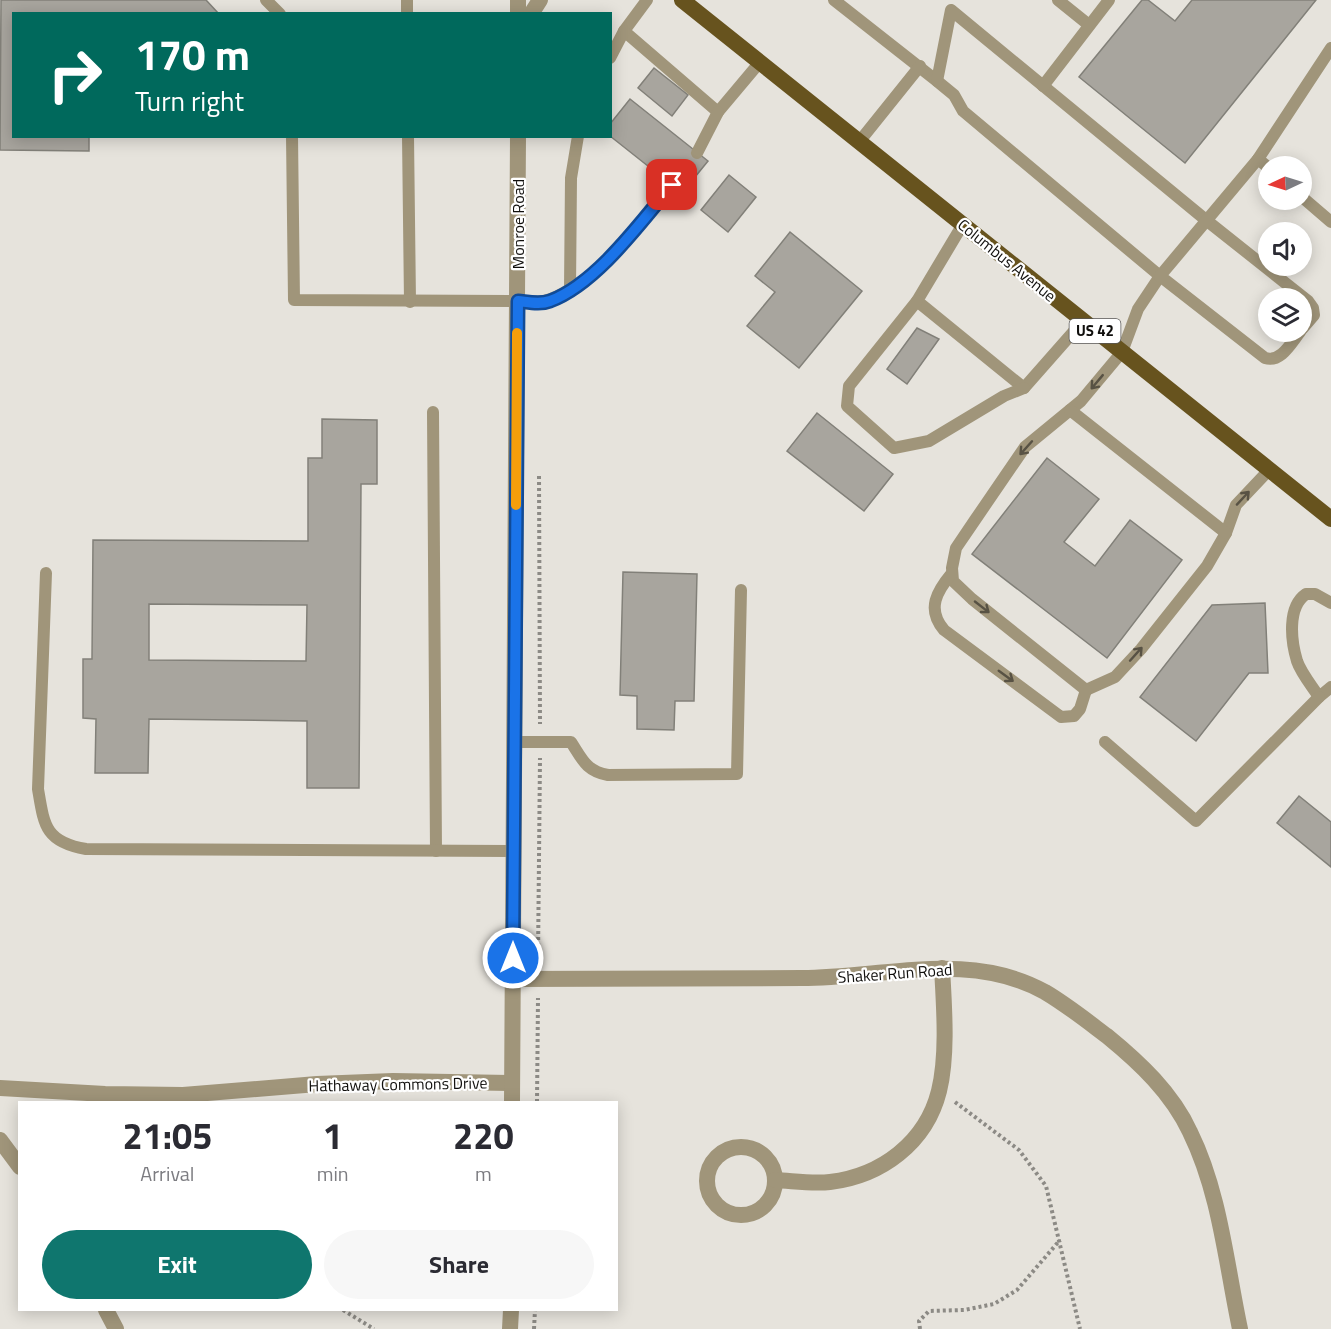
<!DOCTYPE html>
<html lang="en">
<head>
<meta charset="utf-8">
<style>
  :root { --surface:#fff; --page:#f7f7f7; --text:#2b2b33; --muted:#7c7c81; --accent:#0f766e }
  body { margin:0; font-family:"Titillium Web",sans-serif; background:var(--page); color:var(--text); height:100vh; display:flex; flex-direction:column; font-size:22px; white-space:nowrap }
  * { box-sizing:border-box; margin:0 }
  p { font-size:20px; color:var(--muted) }
  .icon { flex:none; width:33px; height:33px; fill:none; stroke:currentColor; stroke-width:2; stroke-linecap:round; stroke-linejoin:round }
  .map { position:relative; flex:1; overflow:hidden }
  .panel { position:absolute; left:18px; top:1101px; width:600px; height:210px; display:flex; flex-direction:column; background:var(--surface); border-radius:0px; box-shadow:0 3px 15px #0003 }
  .panel>* { flex:none }
  .top-card { position:absolute; left:12px; top:12px; width:600px; height:126px; border-radius:0px; box-shadow:0 3px 15px #0003; background:#00695c; color:#fff; overflow:hidden }
  .needle { width:39px; rotate:266deg }
  .tools { position:absolute; left:1258px; top:156px; display:grid; gap:12px }
  .tools a { display:grid; place-items:center; width:54px; height:54px; border-radius:50%; background:var(--surface); box-shadow:0 3px 15px #0003; font-size:30px }
  .pin { position:absolute; display:grid; place-items:center; width:51px; height:51px; color:#fff; margin:-26px; border-radius:12px; box-shadow:0 3px 9px #0006 }
  .me { position:absolute; width:66px; margin:-33px; rotate:0deg; stroke-linejoin:round; filter:drop-shadow(0 0 4px #0008) }
  .turn { display:flex; align-items:center; gap:21px; height:126px; padding:0 24px; font-size:27px }
  .turn .icon { width:78px; height:78px; stroke-width:2.5 }
  .turn b { display:block; font-size:42px; line-height:51px }
  .eta { display:flex; justify-content:space-evenly; align-items:center; height:102px; text-align:center }
  .eta b { font-size:36px; font-weight:700; line-height:42px }
  .button { display:flex; gap:12px; margin-top:auto; padding:12px 24px }
  .button a { flex:1; height:69px; border-radius:36px; background:var(--accent); color:#fff; font-size:24px; font-weight:700; line-height:69px; text-align:center }
  .button a+a { background:var(--page); color:var(--text) }
  .map>svg:first-child { display:block }
  .building { fill:#a8a59e; stroke:#828079; stroke-width:1.5; fill-rule:evenodd }
  .lines { fill:none; stroke-linecap:round; stroke-linejoin:round }
  .path { stroke:#8c8a85; stroke-width:4; stroke-dasharray:3 3; stroke-linecap:butt }
  .service { stroke:#a0957a; stroke-width:12 }
  .minor { stroke:#a0957a; stroke-width:16 }
  .tertiary { stroke:#a0957a; stroke-width:16 }
  .primary { stroke:#67531e; stroke-width:16 }
  .oneway { stroke:#585244 }
  .route-casing { stroke:#114b97; stroke-width:15 }
  .route { stroke:#1a73e8; stroke-width:10 }
  .slow { stroke:#f59e0b; stroke-width:10 }
  .labels { text-anchor:middle; stroke-width:4.5; stroke-linejoin:round; paint-order:stroke }
  .shield { fill:#fff; stroke:#585756; stroke-width:1.5 }
  .shield-label { font-size:15px; font-weight:bold; fill:#100f0d }
  .street-label { font-size:16px; fill:#100f0d; stroke:#fff }
</style>
</head>
<body>
<div class="map">
<svg width="1331" height="1329" viewBox="0 0 1331 1329">
  <rect width="100%" height="100%" fill="#e6e3dc"/>
  <!-- building -->
  <g class="building">
    <path d="M1 0H206L219 14H14V136H89V151L0 150Z"/>
    <path d="M1142 0H1148L1175 21 1192 0H1316L1185 163 1079 77Z"/>
    <path d="M654 68 688 95 672 116 638 88Z"/>
    <path d="M630 99 708 161 682 193 610 136V124Z"/>
    <path d="M729 175 756 197 728 232 701 210Z"/>
    <path d="M790 232 862 291 799 368 747 326 775 292 755 276Z"/>
    <path d="M917 328 939 339 907 384 887 369Z"/>
    <path d="M817 413 893 474 864 511 787 451Z"/>
    <path d="M322 419 377 420V484H361L359 788H307V721L149 719 148 773H95L96 719 83 718V659H92L93 540 308 541V458H322ZM149 604 307 605 306 661 149 660Z"/>
    <path d="M1047 458 1099 499 1064 542 1095 566 1130 520 1182 560 1107 658 972 554Z"/>
    <path d="M623 572 697 574 694 701H675L674 730 637 729V696L620 695Z"/>
    <path d="M1265 603 1268 673H1249L1196 741 1140 697 1212 605Z"/>
    <path d="M1299 796 1331 822V867L1277 823Z"/>
  </g>
  <g class="lines">
    <!-- path -->
    <g class="path">
      <path d="M539 476 540 724"/>
      <path d="M538 958 540 758"/>
      <path d="M537 1102 538 998"/>
      <path d="M955 1102 1019 1150 1046 1186 1080 1329"/>
      <path d="M343 1310 374 1329"/>
      <path d="M534 1329 535 1310"/>
      <path d="M920 1329 919 1321 929 1311 964 1310 994 1304 1017 1290 1060 1240"/>
    </g>
    <!-- service -->
    <g class="service">
      <path d="M266 0 280 14"/>
      <path d="M407 0V14"/>
      <path d="M647 0 624 31 718 112 760 62"/>
      <path d="M834 0 937 81 954 95 963 111 1160 276 1138 309 1122 352 1081 401 1025 447 975 520 956 548 952 568 953 581 972 599 1086 690 1115 677 1141 649 1207 566 1226 533 1236 505 1269 470"/>
      <path d="M1058 0 1089 25"/>
      <path d="M610 58 624 31"/>
      <path d="M937 81 951 10 1206 220 1308 301 1313 308 1314 315 1302 329"/>
      <path d="M1043 86 1109 0"/>
      <path d="M292 136 294 300 518 301C542 303 549 302 570 289"/>
      <path d="M408 136 410 302"/>
      <path d="M578 136 571 178 570 289C611 265 642 222 672 185"/>
      <path d="M859 142 920 66"/>
      <path d="M697 153 718 112"/>
      <path d="M1258 159 1331 48"/>
      <path d="M1269 168 1258 159 1160 276 1265 358C1281 363 1291 343 1300 332"/>
      <path d="M1302 197 1331 222"/>
      <path d="M963 224 917 301 1024 388 1083 321"/>
      <path d="M917 301 849 386 847 406 894 448 929 441 1004 396 1024 388"/>
      <path d="M1070 410 1226 533"/>
      <path d="M433 412 436 851"/>
      <path d="M46 573 38 789C44 825 45 842 86 849L513 851"/>
      <path d="M952 573C937 591 926 609 944 630L1061 717 1074 716 1080 709 1086 690"/>
      <path d="M1331 603 1315 594H1306C1287 607 1291 641 1297 661 1301 673 1312 686 1319 697L1331 687"/>
      <path d="M514 742H571C582 759 586 771 608 775L737 774 741 590"/>
      <path d="M1105 742 1196 821 1319 697"/>
    </g>
    <!-- minor -->
    <g class="minor">
      <path d="M512 979C609 979 706 978 802 978 882 978 970 950 1045 992 1067 1005 1087 1021 1107 1036 1140 1063 1172 1093 1190 1132 1220 1193 1226 1263 1240 1329"/>
      <path d="M0 1088 105 1094 183 1095 317 1084 393 1081 512 1083"/>
      <path d="M0 1140 20 1167"/>
      <circle cx="741" cy="1181" r="34"/>
      <path d="M775 1180C794 1181 812 1184 830 1182 881 1176 926 1143 939 1091 948 1055 944 1005 942 968"/>
      <path d="M106 1310 116 1329"/>
    </g>
    <!-- tertiary -->
    <g class="tertiary">
      <path d="M518 0V14"/>
      <path d="M531 14 540 0"/>
      <path d="M512 1102 518 136"/>
      <path d="M510 1329 511 1310"/>
    </g>
    <!-- primary -->
    <path class="primary" d="M682 0 1331 519"/>
  </g>
  <!-- one-way arrows -->
  <defs><path id="oneway-shaft" d="M-6 0H5M1.5-3L5.5 0L1.5 3" fill="none" stroke-width="1.6" stroke-linecap="round" stroke-linejoin="round" transform="scale(1.5)"/></defs>
  <g class="oneway">
    <use href="#oneway-shaft" transform="translate(1097 382) rotate(130)"/>
    <use href="#oneway-shaft" transform="translate(1026 448) rotate(132)"/>
    <use href="#oneway-shaft" transform="translate(1243 498) rotate(-47)"/>
    <use href="#oneway-shaft" transform="translate(982 607) rotate(38)"/>
    <use href="#oneway-shaft" transform="translate(1136 654) rotate(-48)"/>
    <use href="#oneway-shaft" transform="translate(1006 676) rotate(36)"/>
  </g>
  <g class="lines">
    <defs>
      <path id="route" d="M513 958 518 301C528 302 540 305 550 301 596 284 641 222 672 185"/>
    </defs>
    <!-- route casing -->
    <use href="#route" class="route-casing"/>
    <!-- route -->
    <use href="#route" class="route"/>
    <!-- slow -->
    <path class="slow" d="M516 505 517 333"/>
  </g>
  <g class="labels">
    <!-- shield labels -->
    <rect class="shield" x="1069.5" y="319" width="51" height="24" rx="4.5"/>
    <g class="shield-label">
      <text x="1095" y="336">US 42</text>
    </g>
    <!-- street labels -->
    <g class="street-label">
      <text transform="translate(518 224) rotate(-90)" y="6">Monroe Road</text>
      <text transform="translate(1007 260) rotate(39)" y="6">Columbus Avenue</text>
      <text transform="translate(895 973) rotate(-4)" y="6">Shaker Run Road</text>
      <text transform="translate(398 1084) rotate(-1)" y="6">Hathaway Commons Drive</text>
    </g>
  </g>
</svg>
<div class="tools">
<a><svg class="needle" viewBox="-14 -14 28 28"><path d="M0-13l5 13h-10z" fill="#e53935"/><path d="M0 13l5-13h-10z" fill="#7c7c81"/></svg></a>
<a><svg class="icon" aria-label="sound" viewBox="0 0 24 24"><path d="M4 9h4l5-4v14l-5-4H4zM17 9q2 3 0 6"/></svg></a>
<a><svg class="icon" aria-label="layers" viewBox="0 0 24 24"><path d="M12 4l9 5-9 5-9-5zM3 14l9 5 9-5"/></svg></a>
</div>
<div class="pin" style="left:672px;top:185px;background:#d93025"><svg class="icon" aria-label="arrive" viewBox="0 0 24 24"><path d="M6 21V4h12l-3 4 3 4H6"/></svg></div>
<svg class="me" style="left:513px;top:958px" viewBox="-20 -20 40 40"><circle r="17" fill="#1a73e8" stroke="#fff" stroke-width="3"/><path d="M0-11L8 9 0 5-8 9z" fill="#fff"/></svg>
<div class="top-card">
<div class="turn"><svg class="icon" aria-label="right" viewBox="0 0 24 24"><path d="M7 20v-9h11M14 6l5 5-5 5"/></svg><div><b>170 m</b>Turn right</div></div>
</div>
<section class="panel">
<div class="eta">
<div><b>21:05</b><p>Arrival</p></div>
<div><b>1</b><p>min</p></div>
<div><b>220</b><p>m</p></div>
</div>
<div class="button"><a>Exit</a><a>Share</a></div>
</section>
</div>
</body>
</html>
